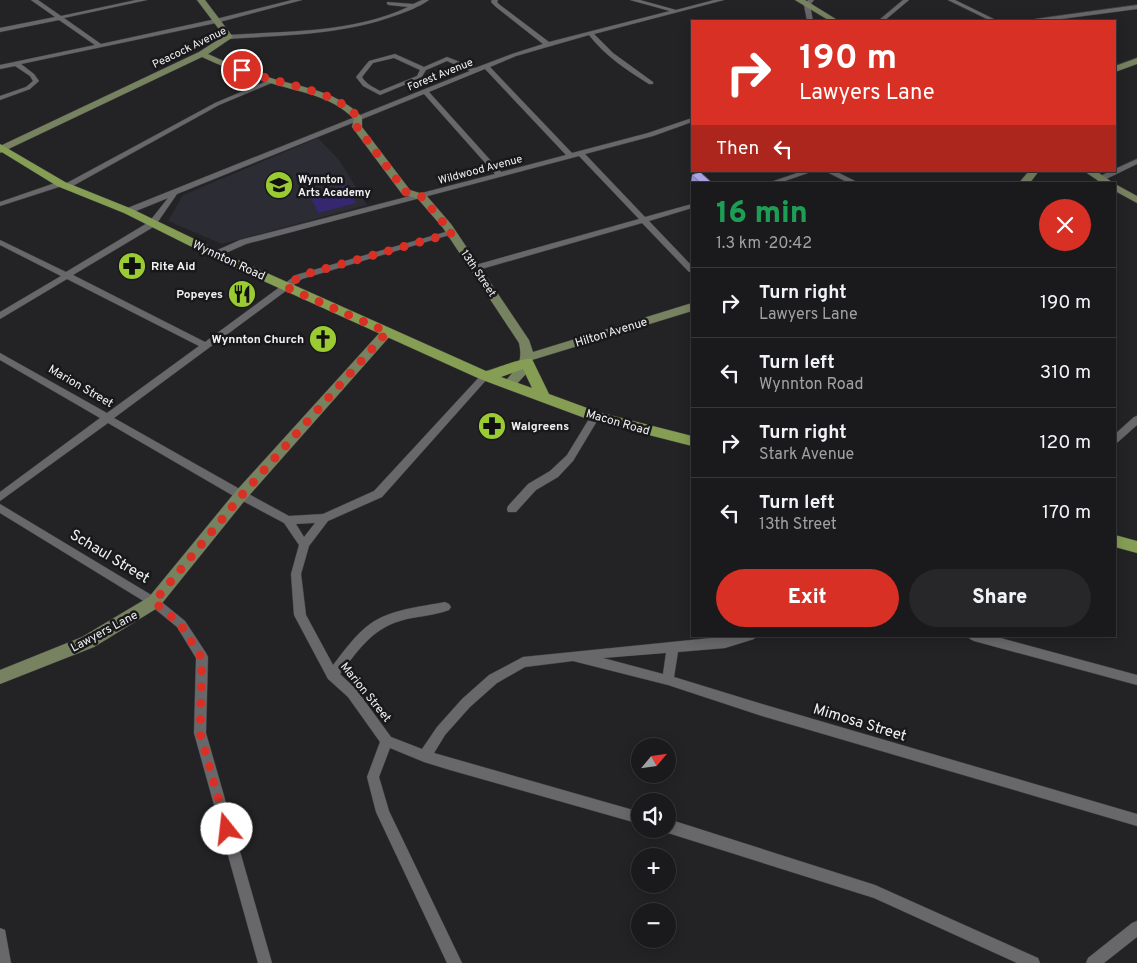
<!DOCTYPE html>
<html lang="en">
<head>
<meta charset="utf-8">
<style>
  :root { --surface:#1a1a1c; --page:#272729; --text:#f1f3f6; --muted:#9fa1a3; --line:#38383b; --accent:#d93025 }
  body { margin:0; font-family:Overpass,sans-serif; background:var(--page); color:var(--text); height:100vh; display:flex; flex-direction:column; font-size:19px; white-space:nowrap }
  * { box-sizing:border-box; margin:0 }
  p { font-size:16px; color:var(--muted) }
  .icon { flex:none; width:28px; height:28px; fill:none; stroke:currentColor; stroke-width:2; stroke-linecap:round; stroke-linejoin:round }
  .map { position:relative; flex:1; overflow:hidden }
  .sheet { position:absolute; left:691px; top:182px; width:425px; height:455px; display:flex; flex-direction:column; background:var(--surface); border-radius:0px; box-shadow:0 2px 12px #0003,0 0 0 1px var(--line) }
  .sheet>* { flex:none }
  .banner { position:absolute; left:691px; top:20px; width:425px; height:152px; border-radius:0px; box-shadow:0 2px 12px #0003,0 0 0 1px var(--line); background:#d93025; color:#fff; overflow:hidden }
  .needle { width:32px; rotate:61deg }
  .controls { position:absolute; left:631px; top:738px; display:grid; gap:10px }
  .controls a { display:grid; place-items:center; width:45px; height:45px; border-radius:50%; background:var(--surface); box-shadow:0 2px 12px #0003,0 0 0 1px var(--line); font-size:25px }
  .pin { position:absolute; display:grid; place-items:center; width:42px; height:42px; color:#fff; margin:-21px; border:2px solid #fff; border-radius:50%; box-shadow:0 1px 5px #0007 }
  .me { position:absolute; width:55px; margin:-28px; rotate:344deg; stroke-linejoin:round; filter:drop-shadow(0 0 4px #0008) }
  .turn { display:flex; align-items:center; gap:18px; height:105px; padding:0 25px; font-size:22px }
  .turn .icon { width:65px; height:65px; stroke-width:2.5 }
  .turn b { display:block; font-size:35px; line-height:42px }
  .then { display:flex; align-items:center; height:48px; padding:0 25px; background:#0003; gap:10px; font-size:19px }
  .round { display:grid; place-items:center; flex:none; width:52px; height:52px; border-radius:26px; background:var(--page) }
  .summary { display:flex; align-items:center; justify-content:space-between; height:85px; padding:0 25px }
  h1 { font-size:30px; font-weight:800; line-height:38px; color:#1e9e55 }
  .action { display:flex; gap:10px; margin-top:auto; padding:10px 25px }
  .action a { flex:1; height:58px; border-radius:30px; background:var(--accent); color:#fff; font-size:20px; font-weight:800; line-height:58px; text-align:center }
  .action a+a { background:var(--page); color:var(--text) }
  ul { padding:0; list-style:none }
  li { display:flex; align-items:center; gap:15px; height:70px; padding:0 25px; border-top:1px solid var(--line) }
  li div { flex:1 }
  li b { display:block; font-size:19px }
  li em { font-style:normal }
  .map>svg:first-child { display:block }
  .built { fill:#2c2c34 }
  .green { fill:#352870 }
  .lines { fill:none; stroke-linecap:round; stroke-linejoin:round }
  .street-casing { stroke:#3e3e40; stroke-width:1 }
  .secondary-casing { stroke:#3e3e40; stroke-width:1 }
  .primary-casing { stroke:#3e3e40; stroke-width:1 }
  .street { fill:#68686b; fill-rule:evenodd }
  .secondary { fill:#778360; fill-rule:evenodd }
  .primary { fill:#859e54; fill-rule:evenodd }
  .wall { fill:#9d99d6 }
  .building { fill:#b7b2f9; stroke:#807dae }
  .route { stroke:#d93025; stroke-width:9; stroke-dasharray:0 16.2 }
  .labels { text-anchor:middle; stroke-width:5; stroke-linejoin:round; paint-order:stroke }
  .far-street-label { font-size:11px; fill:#f1f1f3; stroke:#19191c }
  .far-poi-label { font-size:11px; font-weight:bold; fill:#f1f1f3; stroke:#19191c; text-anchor:start }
  .street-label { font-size:12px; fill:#f1f1f3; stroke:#19191c }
  .poi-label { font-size:12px; font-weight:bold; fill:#f1f1f3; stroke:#19191c; text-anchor:start }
  .near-street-label { font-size:15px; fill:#f1f1f3; stroke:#19191c }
</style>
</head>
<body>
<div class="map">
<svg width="1137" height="963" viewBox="0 0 1137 963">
  <rect width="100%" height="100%" fill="#232325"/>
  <!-- built -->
  <path class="built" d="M318 138 339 160 367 205 222 244 168 221 183 195Z"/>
  <!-- green -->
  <path class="green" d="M346 185 356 203 318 213 308 192Z"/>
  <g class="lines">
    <defs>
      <g id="street">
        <path d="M31 0H38L61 16 136 0H147L64 18 101 44 216 19 292 0H302L216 23 21 64 34 74 39 81 30 89 0 100V96L26 87 33 81 30 76 15 66 0 69V65L95 45 59 20 0 32V28L55 17Z"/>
        <path d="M422 0H429C419 7 406 12 394 16 341 35 284 35 229 39L226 37 229 35C288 31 353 33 408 7L389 5 387 4V2L413 4Z"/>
        <path d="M492 0H498L497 2 500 5 549 42 670 11 630 0H640L676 10 714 0H724L594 34 613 53 653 82V84H649C627 70 605 56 589 35L516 56 490 67 572 153 648 133 692 118V122L653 136 585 154 645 217 692 204V208L649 221 692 266V272H689L642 223 478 270H472V266L639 219 579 156 246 244 219 256H213V252L240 240 495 174 424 94 177 194 155 226 73 275 205 342 296 275 449 231H452L456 233 302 279 114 418 245 492 289 516 323 514 374 491 482 374H488L490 376 488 378 382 497 328 521 309 546 301 574 306 615 333 665C344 651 355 635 370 624 391 609 420 607 445 602L449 604 451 607 449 610C436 615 421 616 407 619 373 627 360 648 340 674L356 689 391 737 422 749 437 727 462 699 489 675 523 657 731 636H756L754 639 725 648 678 652 674 677 762 704 1137 814V826L762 716 668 685 573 661 525 667 497 683 470 707 445 735 434 753 640 812V824L450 770 424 762 390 748 379 777 389 811 462 963H447L376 812 367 777 380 742 348 697 328 679 294 615 291 574 299 545 284 523 237 498 108 423 0 501V492L100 418 0 360V353L107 413 199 346 67 279 0 319V312L61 276 0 245V240L66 272 149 222 168 198 131 213H125V209L470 71 447 61 426 70 421 78 380 95 363 86 356 77 369 61 395 54 424 67 447 57 475 68 512 54 543 44 496 7 491 2ZM394 58 420 70 417 76 380 91C373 87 366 84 362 77L373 63ZM485 69 566 155 501 172 429 92ZM315 523 304 537 296 524ZM666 653 663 674 603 658Z"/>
        <path d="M808 0H814L810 5 813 21H807L804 5Z"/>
        <path d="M903 0H909L884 21H878Z"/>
        <path d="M948 0H955L998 21H991Z"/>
        <path d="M1137 5V9L1046 21H1032L1035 19Z"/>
        <path d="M272 79 275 81 274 82 219 105 69 188H63L62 186 0 206V202L58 182 65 184 215 103Z"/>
        <path d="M1137 159V164L1104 180 1097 178 1110 171H1115V169Z"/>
        <path d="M803 171H814L776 184H765Z"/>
        <path d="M825 171H835L861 184H851Z"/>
        <path d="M595 413 600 416 573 461 558 477 536 490 516 512H508L507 509 508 506 528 484 550 471 567 455 592 414Z"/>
        <path d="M1137 416V425L1118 442 1115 443V434L1134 417Z"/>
        <path d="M0 504 158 599 185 621 206 653 208 657 206 733 272 963H258L194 733 196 658 177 627 150 605 0 513Z"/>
        <path d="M968 636H993L1137 675V685L974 641 970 639Z"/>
        <path d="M668 819 875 885 1038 958 1040 963H1017L874 898 668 833 663 829H668Z"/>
        <path d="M1137 921V937L1104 963H1086L1088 958 1132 923Z"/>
        <path d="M0 928 5 930 11 963H0Z"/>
      </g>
      <g id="secondary">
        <path d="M197 0H205L233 37 208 54C229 64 251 72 274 79 306 88 338 92 362 117V127L410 190 426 195 451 224 529 340 533 352 692 303V311L532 360 526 374 513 388H505L503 385C514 368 524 366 519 343L443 228 418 199 402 194 352 127 354 119C331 95 298 92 267 82 245 75 223 67 202 57L0 153V146L199 52 224 36Z"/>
        <path d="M795 0H805L839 21H830Z"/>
        <path d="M1137 58V64L1115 72V66Z"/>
        <path d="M1029 171H1039L1029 184H1018Z"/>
        <path d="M1084 171H1096L1115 184H1103Z"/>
        <path d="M1115 184 1137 196V203L1115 191Z"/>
        <path d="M387 328 391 329 393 332 391 335 246 499 159 607 94 647 0 684V670L82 637 149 597 236 491 383 329Z"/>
      </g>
      <g id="primary">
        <path d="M0 144 65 182 132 209 238 260 486 371C497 368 524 357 532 359L549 394 598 412 692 436V446L590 420 480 379 230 266 124 213 57 186 0 151ZM523 369 532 388 501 377Z"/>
        <path d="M1115 535 1137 541V553L1115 547Z"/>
      </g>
    </defs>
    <!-- street casing -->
    <use href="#street" class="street-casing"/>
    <!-- secondary casing -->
    <use href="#secondary" class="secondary-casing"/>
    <!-- primary casing -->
    <use href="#primary" class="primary-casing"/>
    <!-- street -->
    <use href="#street" class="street"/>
    <!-- secondary -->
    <use href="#secondary" class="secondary"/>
    <!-- primary -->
    <use href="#primary" class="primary"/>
  </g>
  <!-- wall -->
  <path class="wall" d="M692 175 712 183V184H693L691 182Z"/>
  <!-- building -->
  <path class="building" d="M700 172 712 183 710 184H702L692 175Z"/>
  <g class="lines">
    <!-- route -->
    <path class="route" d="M227 829 200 733 202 658 180 624 154 602 241 496 387 332 286 287 299 277 310 273 452 233 422 197 406 192 357 127 359 119C337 89 275 84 242 70"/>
  </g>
  <!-- icons -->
  <defs>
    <symbol id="school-disc" viewBox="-11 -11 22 22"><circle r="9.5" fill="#9bcb32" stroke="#19191c"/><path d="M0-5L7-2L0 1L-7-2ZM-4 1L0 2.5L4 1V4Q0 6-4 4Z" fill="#111"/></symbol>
    <symbol id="pharmacy-disc" viewBox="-11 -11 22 22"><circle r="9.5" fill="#9bcb32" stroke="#19191c"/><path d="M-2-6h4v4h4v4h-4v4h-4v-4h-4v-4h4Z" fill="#111"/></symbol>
    <symbol id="restaurant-disc" viewBox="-11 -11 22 22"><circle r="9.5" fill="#9bcb32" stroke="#19191c"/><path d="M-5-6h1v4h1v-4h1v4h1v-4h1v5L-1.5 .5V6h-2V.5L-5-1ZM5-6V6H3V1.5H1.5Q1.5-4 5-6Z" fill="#111"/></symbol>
    <symbol id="church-disc" viewBox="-11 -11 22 22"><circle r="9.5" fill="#9bcb32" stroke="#19191c"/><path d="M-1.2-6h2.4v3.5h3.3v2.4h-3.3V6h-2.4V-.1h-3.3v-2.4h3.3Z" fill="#111"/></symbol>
  </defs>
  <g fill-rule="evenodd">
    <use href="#school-disc" x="263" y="169" width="32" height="32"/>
    <use href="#pharmacy-disc" x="116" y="250" width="32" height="32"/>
    <use href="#restaurant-disc" x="226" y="278" width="32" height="32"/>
    <use href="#church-disc" x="307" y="323" width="32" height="32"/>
    <use href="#pharmacy-disc" x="476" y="410" width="32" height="32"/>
  </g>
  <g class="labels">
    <!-- far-street labels -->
    <g class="far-street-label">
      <text transform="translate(189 47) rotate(-26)" y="4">Peacock Avenue</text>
      <text transform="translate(440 74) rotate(-22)" y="4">Forest Avenue</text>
      <text transform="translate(480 169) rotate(-15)" y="4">Wildwood Avenue</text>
      <text transform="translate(479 273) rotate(56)" y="4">13th Street</text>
    </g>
    <!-- far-poi labels -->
    <g class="far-poi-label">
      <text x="298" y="183">Wynnton<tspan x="298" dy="13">Arts Academy</tspan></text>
    </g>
    <!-- street labels -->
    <g class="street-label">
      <text transform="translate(229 260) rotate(25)" y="4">Wynnton Road</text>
      <text transform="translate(611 332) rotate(-17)" y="4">Hilton Avenue</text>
      <text transform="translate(81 386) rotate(30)" y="4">Marion Street</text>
      <text transform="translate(618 422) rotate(16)" y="4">Macon Road</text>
      <text transform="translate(104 631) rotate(-28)" y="4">Lawyers Lane</text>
      <text transform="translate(366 692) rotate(51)" y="4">Marion Street</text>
    </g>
    <!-- poi labels -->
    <g class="poi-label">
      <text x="151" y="270">Rite Aid</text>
      <text x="223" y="298" text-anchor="end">Popeyes</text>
      <text x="304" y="343" text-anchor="end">Wynnton Church</text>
      <text x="511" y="430">Walgreens</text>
    </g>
    <!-- near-street labels -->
    <g class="near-street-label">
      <text transform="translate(110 556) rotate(31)" y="5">Schaul Street</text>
      <text transform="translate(860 722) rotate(17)" y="5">Mimosa Street</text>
    </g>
  </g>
</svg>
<div class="controls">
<a><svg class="needle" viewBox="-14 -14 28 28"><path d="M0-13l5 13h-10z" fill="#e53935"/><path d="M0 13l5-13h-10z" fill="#9fa1a3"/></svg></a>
<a><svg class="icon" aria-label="sound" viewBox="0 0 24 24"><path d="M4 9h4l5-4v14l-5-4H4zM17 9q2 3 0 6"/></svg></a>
<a>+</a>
<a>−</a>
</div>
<div class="pin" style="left:242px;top:70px;background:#d93025"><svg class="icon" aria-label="arrive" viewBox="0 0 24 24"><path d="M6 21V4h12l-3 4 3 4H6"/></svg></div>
<svg class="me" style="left:227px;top:829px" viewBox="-20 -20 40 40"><circle r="19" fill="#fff"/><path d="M0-13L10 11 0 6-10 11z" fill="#d93025"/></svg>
<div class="banner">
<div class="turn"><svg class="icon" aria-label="right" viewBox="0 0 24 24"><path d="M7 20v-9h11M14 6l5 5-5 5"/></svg><div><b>190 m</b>Lawyers Lane</div></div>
<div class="then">Then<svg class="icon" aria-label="left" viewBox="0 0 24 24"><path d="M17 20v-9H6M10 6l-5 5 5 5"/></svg></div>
</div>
<section class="sheet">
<div class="summary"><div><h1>16 min</h1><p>1.3 km · 20:42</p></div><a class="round" style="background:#d93025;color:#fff"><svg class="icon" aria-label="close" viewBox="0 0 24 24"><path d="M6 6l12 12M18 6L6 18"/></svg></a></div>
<ul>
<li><svg class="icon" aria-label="right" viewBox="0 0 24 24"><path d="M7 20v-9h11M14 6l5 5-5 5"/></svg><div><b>Turn right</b><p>Lawyers Lane</p></div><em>190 m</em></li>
<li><svg class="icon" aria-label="left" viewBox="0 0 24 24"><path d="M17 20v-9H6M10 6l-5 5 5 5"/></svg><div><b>Turn left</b><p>Wynnton Road</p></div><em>310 m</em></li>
<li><svg class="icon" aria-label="right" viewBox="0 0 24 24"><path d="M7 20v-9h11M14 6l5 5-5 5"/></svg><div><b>Turn right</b><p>Stark Avenue</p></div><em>120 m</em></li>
<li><svg class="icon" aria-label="left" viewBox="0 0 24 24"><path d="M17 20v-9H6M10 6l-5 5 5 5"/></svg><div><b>Turn left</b><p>13th Street</p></div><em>170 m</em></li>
</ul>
<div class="action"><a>Exit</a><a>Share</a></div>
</section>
</div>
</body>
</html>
